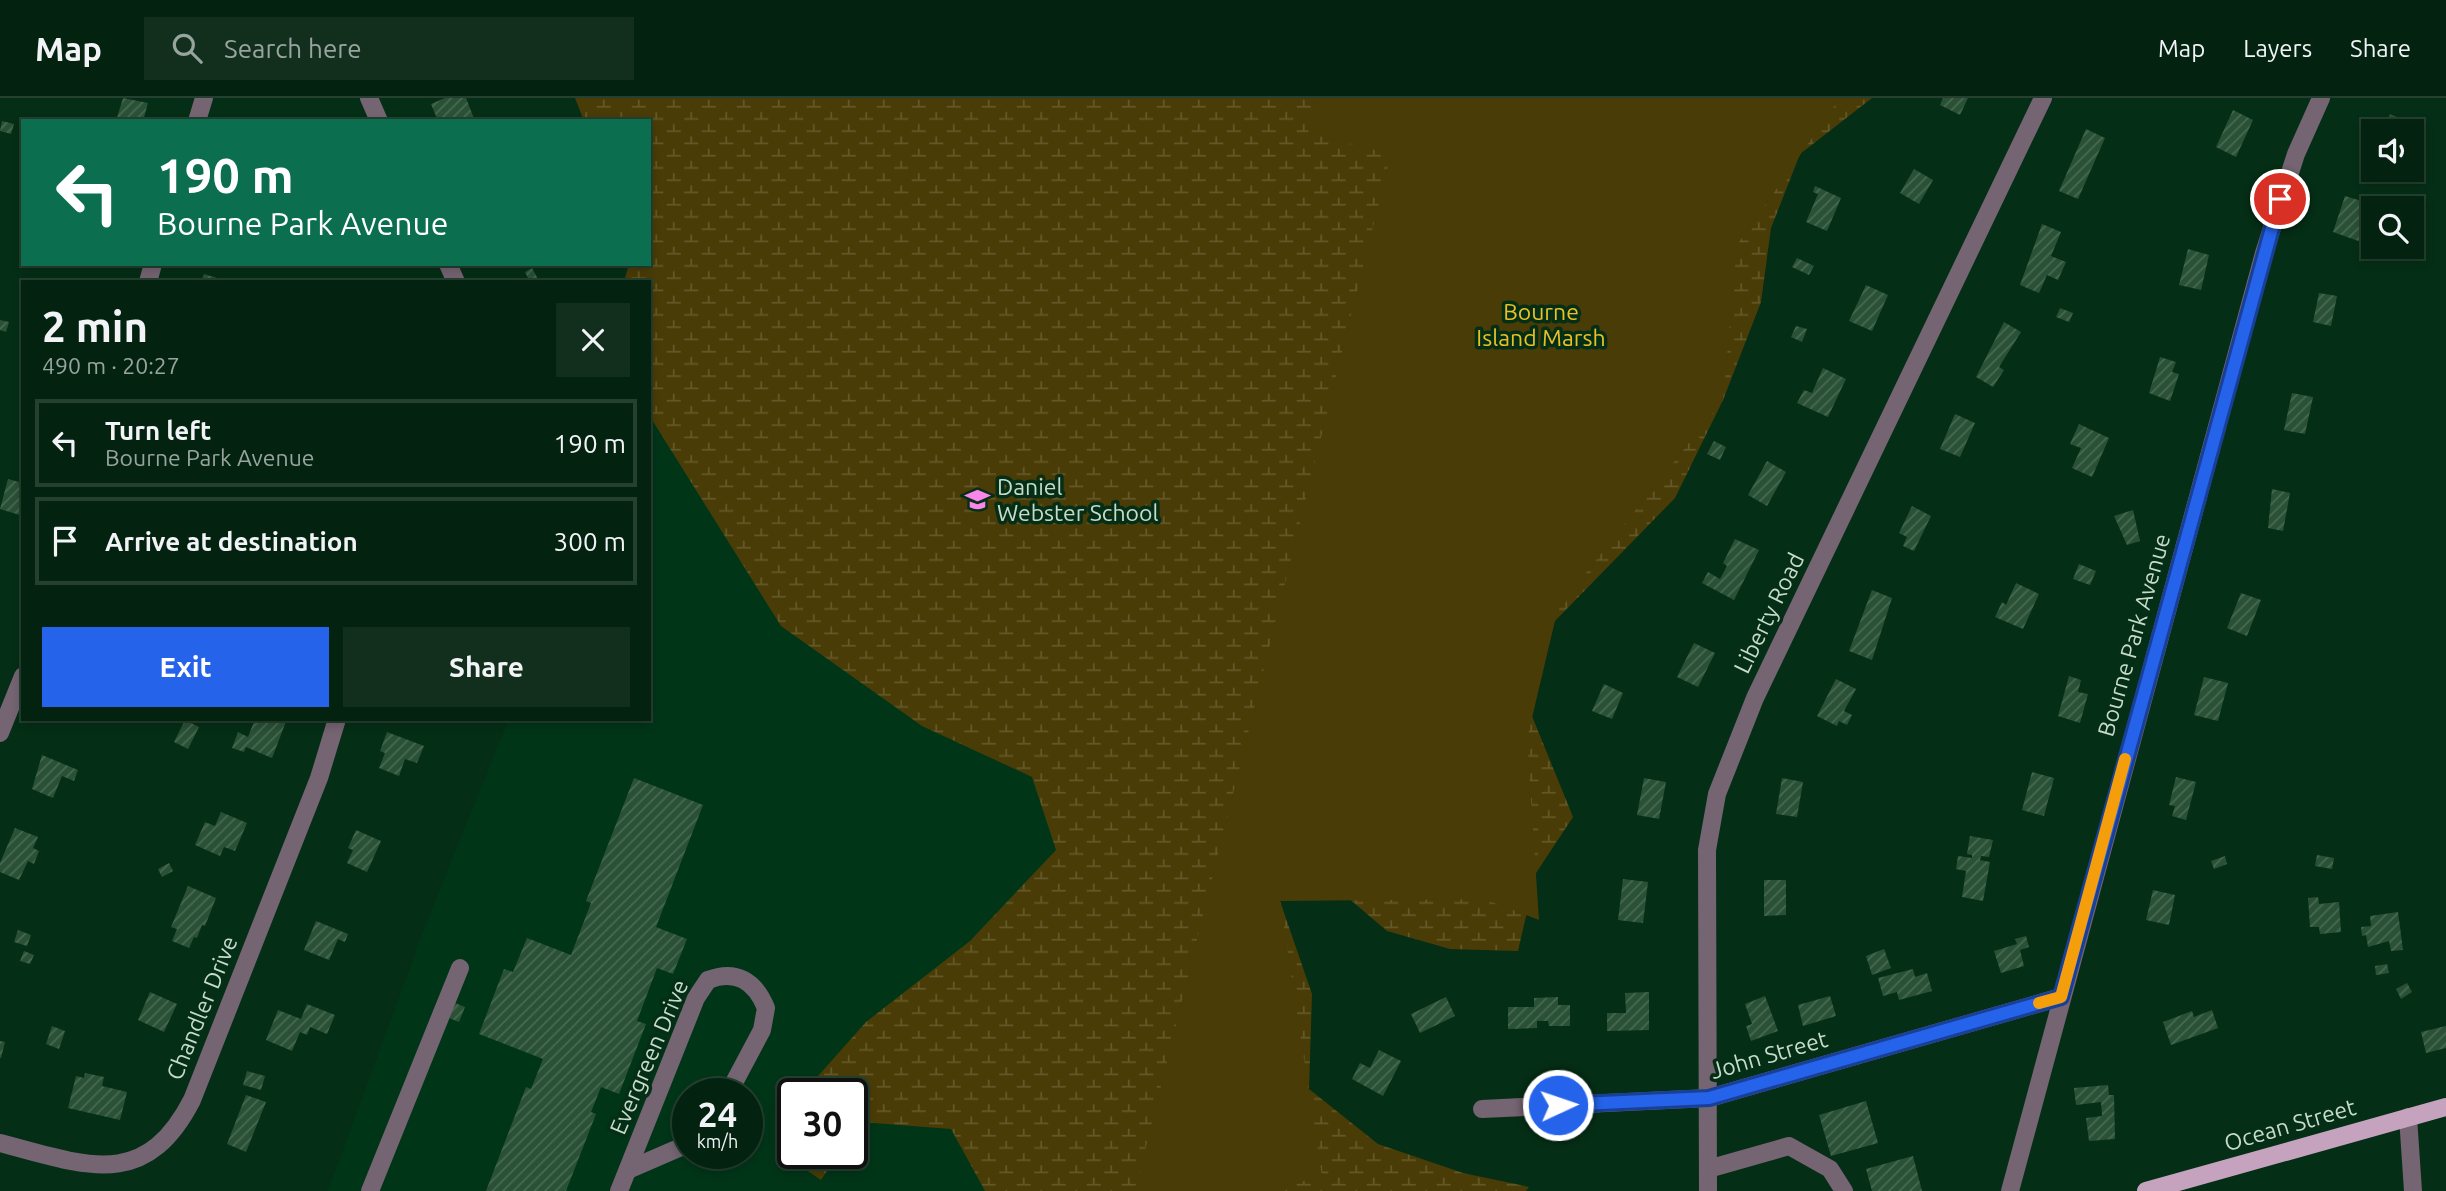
<!DOCTYPE html>
<html lang="en">
<head>
<meta charset="utf-8">
<style>
  :root { --surface:#042210; --page:#122f1e; --text:#f1f3f6; --muted:#97a49f; --line:#253f30; --accent:#2563eb }
  body { margin:0; font-family:Ubuntu,sans-serif; background:var(--page); color:var(--text); height:100vh; display:flex; flex-direction:column; font-size:26px; white-space:nowrap }
  * { box-sizing:border-box; margin:0 }
  p { font-size:23px; color:var(--muted) }
  .icon { flex:none; width:38px; height:38px; fill:none; stroke:currentColor; stroke-width:2; stroke-linecap:round; stroke-linejoin:round }
  .map { position:relative; flex:1; overflow:hidden }
  .drawer { position:absolute; left:21px; top:182px; width:630px; height:441px; display:flex; flex-direction:column; background:var(--surface); border-radius:0px; box-shadow:0 4px 10px #0003,0 0 0 2px var(--line) }
  .drawer>* { flex:none }
  .top-card { position:absolute; left:21px; top:21px; width:630px; height:147px; border-radius:0px; box-shadow:0 4px 10px #0003,0 0 0 2px var(--line); background:#0b6e4f; color:#fff; overflow:hidden }
  .buttons { position:absolute; left:2361px; top:21px; display:grid; gap:14px }
  .buttons a { display:grid; place-items:center; width:63px; height:63px; border-radius:0px; background:var(--surface); box-shadow:0 4px 10px #0003,0 0 0 2px var(--line); font-size:35px }
  .speed { position:absolute; left:672px; top:980px; display:flex; gap:14px; font-size:35px; font-weight:700; text-align:center }
  .speed>* { display:grid; place-content:center; width:91px; height:91px; border-radius:50%; background:var(--surface); box-shadow:0 4px 10px #0003,0 0 0 2px var(--line); line-height:1 }
  .speed small { font-size:18px; font-weight:400 }
  .speed .limit { border:4px solid #111; border-radius:10px; background:#fff; color:#111 }
  .pin { position:absolute; display:grid; place-items:center; width:60px; height:60px; color:#fff; margin:-30px; border:4px solid #fff; border-radius:50%; box-shadow:0 2px 7px #0007 }
  .me { position:absolute; width:77px; margin:-38px; rotate:87deg; stroke-linejoin:round; filter:drop-shadow(0 0 5px #0008) }
  .turn { display:flex; align-items:center; gap:24px; height:147px; padding:0 21px; font-size:32px }
  .turn .icon { width:91px; height:91px; stroke-width:2.5 }
  .turn b { display:block; font-size:49px; line-height:60px }
  .round { display:grid; place-items:center; flex:none; width:74px; height:74px; border-radius:0px; background:var(--page) }
  .summary { display:flex; align-items:center; justify-content:space-between; height:119px; padding:0 21px }
  h1 { font-size:42px; font-weight:700; line-height:52px }
  .cta { display:flex; gap:14px; margin-top:auto; padding:14px 21px }
  .cta a { flex:1; height:80px; border-radius:0px; background:var(--accent); color:#fff; font-size:28px; font-weight:700; line-height:80px; text-align:center }
  .cta a+a { background:var(--page); color:var(--text) }
  ul { padding:0; list-style:none }
  li { display:flex; align-items:center; gap:21px; height:88px; margin:0 14px 10px; padding:0 7px; border:4px solid var(--line); border-radius:0px }
  li div { flex:1 }
  li b { display:block; font-size:26px }
  li em { font-style:normal }
  header { display:flex; align-items:center; gap:42px; box-sizing:border-box; height:98px; padding:0 35px; background:var(--surface); border-bottom:2px solid var(--line) }
  header strong { font-size:33px }
  nav { display:flex; gap:38px; margin-inline-start:auto; font-size:24px }
  .search { width:490px; height:63px; background:var(--page); display:flex; align-items:center; gap:18px; box-sizing:border-box; padding:0 24px; border-radius:0px; color:var(--muted); font-size:26px }
  .map>svg:first-child { display:block }
  .built { fill:#013518; fill-rule:evenodd }
  .wetland { fill:url(#wetland-marsh) }
  .park { fill:#4a3c06 }
  .building { fill:url(#building-hatch) }
  .lines { fill:none; stroke-linecap:round; stroke-linejoin:round }
  .minor { stroke:#756472; stroke-width:18 }
  .major { stroke:#c5a3be; stroke-width:18 }
  .route-casing { stroke:#184099; stroke-width:18 }
  .route { stroke:#2563eb; stroke-width:12 }
  .slow { stroke:#f59e0b; stroke-width:12 }
  .labels { text-anchor:middle; stroke-width:7; stroke-linejoin:round; paint-order:stroke }
  .park-label { font-size:23px; fill:#e9c125; stroke:#052e16 }
  .poi-label { font-size:23px; fill:#c6dbcb; stroke:#052e16; text-anchor:start }
  .street-label { font-size:23px; fill:#c6dbcb; stroke:#052e16 }
</style>
</head>
<body>
<header>
<strong>Map</strong>
<div class="search"><svg class="icon" aria-label="search" viewBox="0 0 24 24"><circle cx="10" cy="10" r="6"/><path d="M15 15l6 6"/></svg>Search here</div>
<nav><a>Map</a><a>Layers</a><a>Share</a></nav>
</header>
<div class="map">
<svg width="2446" height="1093" viewBox="0 0 2446 1093">
  <defs>
    <pattern id="wetland-marsh" width="20" height="14" patternUnits="userSpaceOnUse" patternTransform="scale(1.75)"><rect width="20" height="14" fill="#4a3c06"/><path d="M1 5h8M5 5V1M11 12h8M15 12V8" fill="none" stroke="#635829"/></pattern>
    <pattern id="building-hatch" width="6" height="6" patternUnits="userSpaceOnUse" patternTransform="scale(1.75)"><rect width="6" height="6" fill="#2a5136"/><path d="M-1 1l2-2M0 6l6-6M5 7l2-2" fill="none" stroke="#476952"/></pattern>
  </defs>
  <rect width="100%" height="100%" fill="#052e16"/>
  <!-- built -->
  <path class="built" d="M1316 0 1135 1093H328L426 826 509 621H649V166ZM688 996H747V1055H688ZM793 996H852V1055H793Z"/>
  <!-- wetland -->
  <g class="wetland">
    <path d="M575 0H1872L1800 56 1771 130 1761 204 1723 302 1675 400 1554 524 1532 618 1573 719 1536 775 1518 853 1450 851 1387 833 1306 764 1280 803 1312 896 1309 991 1378 1046 1463 1075 1529 1089 1526 1093H985L951 1031 861 1024 852 1036V996H802L866 924 970 843 1056 752 1032 679 922 628 781 528 649 317V184H624L629 166H649V23H584Z"/>
    <path d="M793 1025V1055H839L821 1082 784 1057Z"/>
  </g>
  <!-- park -->
  <path class="park" d="M1316 0H1840L1737 147 1723 302 1558 510 1527 641 1539 822 1484 801 1280 803 1322 1079 1257 1093H1135L1391 56 1308 35Z"/>
  <!-- building -->
  <g class="building">
    <path d="M123 0 148 5 143 23H116Z"/>
    <path d="M445 0H466L475 23H438L431 6Z"/>
    <path d="M1943 0H1968L1960 17 1940 7Z"/>
    <path d="M2233 12 2253 22 2236 59 2216 49Z"/>
    <path d="M2390 16 2401 21 2398 27 2417 35 2412 48V33H2383Z"/>
    <path d="M2 23 14 26 11 36 0 33Z"/>
    <path d="M2086 31 2105 40 2078 101 2059 93Z"/>
    <path d="M1914 71 1933 82 1919 106 1900 95Z"/>
    <path d="M2383 72H2404L2400 80Z"/>
    <path d="M1815 88 1841 100 1827 133 1806 124 1818 96 1813 94Z"/>
    <path d="M2345 98 2365 104 2359 123 2367 126 2361 144 2333 134Z"/>
    <path d="M2042 126 2061 134 2051 158 2066 164 2058 182 2047 177 2039 195 2020 187Z"/>
    <path d="M2188 151 2209 157 2201 192 2179 187Z"/>
    <path d="M1797 160 1814 168 1809 177 1792 169Z"/>
    <path d="M532 170 538 181 530 184 525 174Z"/>
    <path d="M204 176 227 183V184H201Z"/>
    <path d="M1866 187 1888 197 1872 233 1849 223Z"/>
    <path d="M2319 195 2337 198 2331 228 2313 224Z"/>
    <path d="M2060 210 2073 215 2069 224 2056 219Z"/>
    <path d="M0 222 9 224 6 234 0 232Z"/>
    <path d="M2004 224 2021 234 1999 269 2004 272 1993 289 1976 279Z"/>
    <path d="M1796 228 1807 231 1802 244 1791 239Z"/>
    <path d="M2160 259 2176 264 2172 274 2179 276 2170 303 2149 295Z"/>
    <path d="M1823 270 1846 281 1828 319 1797 305 1804 292 1812 295Z"/>
    <path d="M2292 295 2313 299 2305 336 2284 332Z"/>
    <path d="M1955 316 1975 325 1960 359 1940 351Z"/>
    <path d="M2079 326 2109 340 2092 379 2072 370 2081 350 2070 346Z"/>
    <path d="M1714 343 1726 349 1720 362 1707 356Z"/>
    <path d="M1767 363 1786 374 1767 408 1748 397Z"/>
    <path d="M8 381 23 385V418L0 411Z"/>
    <path d="M2272 391 2290 395 2283 433 2268 430Z"/>
    <path d="M1912 408 1931 418 1914 453 1903 448 1907 439 1899 435Z"/>
    <path d="M2133 412 2140 443 2127 447 2114 418Z"/>
    <path d="M1735 441 1759 452 1734 502 1702 485 1708 474 1720 481 1727 468 1723 465Z"/>
    <path d="M2079 466 2096 473 2090 487 2073 481Z"/>
    <path d="M2016 485 2039 496 2023 531 1995 519 2002 504 2006 507Z"/>
    <path d="M1872 492 1892 500 1872 562 1849 553Z"/>
    <path d="M2241 495 2261 502 2247 538 2227 530Z"/>
    <path d="M1694 545 1715 555 1698 589 1677 579Z"/>
    <path d="M2069 578 2081 582 2078 594 2088 596 2080 625 2058 618Z"/>
    <path d="M2204 579 2228 585 2218 623 2194 617Z"/>
    <path d="M1836 581 1856 591 1844 613 1852 617 1847 627 1839 623 1837 628 1817 618Z"/>
    <path d="M1604 586 1623 595 1612 621 1592 613Z"/>
    <path d="M255 621H287L272 660 246 649 244 654 232 650 238 634 248 639Z"/>
    <path d="M185 622 199 629 188 651 174 644Z"/>
    <path d="M387 634 424 648 417 665 405 661 399 678 379 670 385 655 380 653Z"/>
    <path d="M42 657 78 672 74 683 62 678 53 700 32 691Z"/>
    <path d="M2032 674 2054 680 2044 718 2022 712Z"/>
    <path d="M2176 679 2196 684 2186 722 2172 718 2175 708 2169 707Z"/>
    <path d="M634 680 703 707 656 829 687 841 673 876 657 870 637 923 646 926 619 996 601 989 591 1014 596 1016 566 1093H486L526 989 531 991 543 961 479 936 504 871 513 874 527 840 571 857 591 805 586 803Z"/>
    <path d="M1644 680 1666 684 1659 721 1637 717Z"/>
    <path d="M1782 680 1803 684 1797 719 1776 716Z"/>
    <path d="M221 714 247 725 235 753 224 749 220 758 195 747 205 724 215 728Z"/>
    <path d="M15 730 38 739 33 750 39 753 34 766 28 763 19 782 0 774V765Z"/>
    <path d="M356 732 381 743 367 774 347 765 353 752 348 750Z"/>
    <path d="M1970 738 1993 742 1989 759 1981 758 1980 762 1990 764 1983 803 1962 799 1966 773 1956 771 1958 758 1972 760V757L1967 756Z"/>
    <path d="M2317 757 2334 760 2332 771 2315 768Z"/>
    <path d="M2225 758 2227 766 2214 771 2211 763Z"/>
    <path d="M169 765 173 773 162 779 158 771Z"/>
    <path d="M1623 781 1648 784 1643 825 1618 822Z"/>
    <path d="M1764 782H1786V817L1764 818Z"/>
    <path d="M188 788 216 800 205 828 202 827 197 840 194 839 189 850 172 843 177 831 171 829Z"/>
    <path d="M2153 792 2175 797 2169 827 2146 822Z"/>
    <path d="M2318 799 2319 806 2339 804 2341 834 2320 836 2319 829H2310L2308 800Z"/>
    <path d="M2398 814 2403 852 2391 853 2389 843 2368 849 2366 837 2362 838 2361 829 2371 828 2370 818Z"/>
    <path d="M316 823 348 836 345 844 338 841 329 862 304 852Z"/>
    <path d="M18 832 31 837 27 848 14 844Z"/>
    <path d="M2026 838 2029 849 2020 852 2024 868 2001 875 1994 853 2017 846 2015 841Z"/>
    <path d="M1884 851 1891 870 1872 877 1866 858Z"/>
    <path d="M24 853 34 857 30 866 20 863Z"/>
    <path d="M2387 866 2389 875 2376 877 2375 868Z"/>
    <path d="M1913 871 1915 879 1927 875 1932 893 1899 902 1897 894 1883 898 1878 880Z"/>
    <path d="M2407 885 2412 894 2401 901 2396 891Z"/>
    <path d="M150 894 177 906 164 934 138 922Z"/>
    <path d="M1649 894V932L1607 933V915H1626L1625 895Z"/>
    <path d="M1765 898 1778 933 1751 943 1746 928 1752 926 1745 906Z"/>
    <path d="M1830 898 1836 918 1803 928 1798 907Z"/>
    <path d="M1446 899 1455 918 1420 935 1411 916Z"/>
    <path d="M1558 899V907H1570V928H1549L1548 923H1537V930L1508 931V909H1534V900Z"/>
    <path d="M455 905 465 909 459 924 449 920Z"/>
    <path d="M307 906 335 917 327 936 310 929 307 937 300 934 292 953 266 942 278 912 301 921Z"/>
    <path d="M2212 912 2218 930 2171 947 2163 924 2192 913 2194 919Z"/>
    <path d="M52 928 65 933 59 951 46 946Z"/>
    <path d="M2446 928V950L2426 955 2421 934Z"/>
    <path d="M0 943 5 944 1 960H0Z"/>
    <path d="M1379 952 1401 963 1383 998 1352 981 1360 965 1370 970Z"/>
    <path d="M247 973 265 978 261 992 243 987Z"/>
    <path d="M85 975 104 979 102 988 127 994 120 1022 68 1010 76 978 84 980Z"/>
    <path d="M2108 987 2109 997H2114L2115 1041 2089 1043 2086 1020 2102 1018 2101 1004 2076 1007 2074 990Z"/>
    <path d="M246 997 266 1004 246 1054 227 1046Z"/>
    <path d="M1866 1003 1878 1045 1831 1058 1819 1017Z"/>
    <path d="M1913 1058 1922 1093H1872L1866 1071Z"/>
  </g>
  <g class="lines">
    <!-- minor -->
    <g class="minor">
      <path d="M369 0 379 23"/>
      <path d="M197 23 204 0"/>
      <path d="M448 166 456 184"/>
      <path d="M148 184 153 166"/>
      <path d="M0 635 23 578"/>
      <path d="M1482 1011 1709 1000 2061 899"/>
      <path d="M2408 1019 2413 1093"/>
      <path d="M0 1045C87 1068 145 1093 192 1002L319 680 337 621"/>
      <path d="M1708 1071 1789 1048 1830 1071 1844 1093"/>
      <path d="M628 1072 688 1046"/>
      <path d="M370 1093 460 870"/>
      <path d="M619 1093 696 900 708 882C736 871 755 883 766 910L762 932 728 996"/>
      <path d="M1708 1093 1707 752 1717 696 1755 600 2043 0"/>
      <path d="M2010 1093 2264 155 2296 56 2321 0"/>
    </g>
    <!-- major -->
    <path class="major" d="M2146 1093 2446 1009"/>
  </g>
  <g class="lines">
    <defs>
      <path id="route" d="M1558 1007 1709 1000 2061 899 2280 101"/>
    </defs>
    <!-- route casing -->
    <use href="#route" class="route-casing"/>
    <!-- route -->
    <use href="#route" class="route"/>
    <!-- slow -->
    <path class="slow" d="M2039 905 2061 899 2125 661"/>
  </g>
  <!-- icons -->
  <defs>
    <symbol id="school-bare" viewBox="-9 -9 18 18"><path d="M0-5L7-2L0 1L-7-2ZM-4 1L0 2.5L4 1V4Q0 6-4 4Z" fill="#f987e9" stroke="#052e16" stroke-width="2.5" paint-order="stroke"/></symbol>
  </defs>
  <g fill-rule="evenodd">
    <use href="#school-bare" x="960" y="384" width="35" height="35"/>
  </g>
  <g class="labels">
    <!-- park labels -->
    <g class="park-label">
      <text x="1541" y="222">Bourne<tspan x="1541" dy="26">Island Marsh</tspan></text>
    </g>
    <!-- poi labels -->
    <g class="poi-label">
      <text x="997" y="397">Daniel<tspan x="997" dy="26">Webster School</tspan></text>
    </g>
    <!-- street labels -->
    <g class="street-label">
      <text transform="translate(1769 515) rotate(-64)" y="8">Liberty Road</text>
      <text transform="translate(2134 537) rotate(-74)" y="8">Bourne Park Avenue</text>
      <text transform="translate(202 910) rotate(-68)" y="8">Chandler Drive</text>
      <text transform="translate(1769 957) rotate(-16)" y="8">John Street</text>
      <text transform="translate(649 959) rotate(-67)" y="8">Evergreen Drive</text>
      <text transform="translate(2290 1027) rotate(-16)" y="8">Ocean Street</text>
    </g>
  </g>
</svg>
<div class="buttons">
<a><svg class="icon" aria-label="sound" viewBox="0 0 24 24"><path d="M4 9h4l5-4v14l-5-4H4zM17 9q2 3 0 6"/></svg></a>
<a><svg class="icon" aria-label="search" viewBox="0 0 24 24"><circle cx="10" cy="10" r="6"/><path d="M15 15l6 6"/></svg></a>
</div>
<div class="speed"><div>24<small>km/h</small></div><div class="limit">30</div></div>
<div class="pin" style="left:2280px;top:101px;background:#d93025"><svg class="icon" aria-label="arrive" viewBox="0 0 24 24"><path d="M6 21V4h12l-3 4 3 4H6"/></svg></div>
<svg class="me" style="left:1558px;top:1007px" viewBox="-20 -20 40 40"><circle r="17" fill="#2563eb" stroke="#fff" stroke-width="3"/><path d="M0-11L8 9 0 5-8 9z" fill="#fff"/></svg>
<div class="top-card">
<div class="turn"><svg class="icon" aria-label="left" viewBox="0 0 24 24"><path d="M17 20v-9H6M10 6l-5 5 5 5"/></svg><div><b>190 m</b>Bourne Park Avenue</div></div>
</div>
<section class="drawer">
<div class="summary"><div><h1>2 min</h1><p>490 m · 20:27</p></div><a class="round"><svg class="icon" aria-label="close" viewBox="0 0 24 24"><path d="M6 6l12 12M18 6L6 18"/></svg></a></div>
<ul>
<li><svg class="icon" aria-label="left" viewBox="0 0 24 24"><path d="M17 20v-9H6M10 6l-5 5 5 5"/></svg><div><b>Turn left</b><p>Bourne Park Avenue</p></div><em>190 m</em></li>
<li><svg class="icon" aria-label="arrive" viewBox="0 0 24 24"><path d="M6 21V4h12l-3 4 3 4H6"/></svg><div><b>Arrive at destination</b></div><em>300 m</em></li>
</ul>
<div class="cta"><a>Exit</a><a>Share</a></div>
</section>
</div>
</body>
</html>
